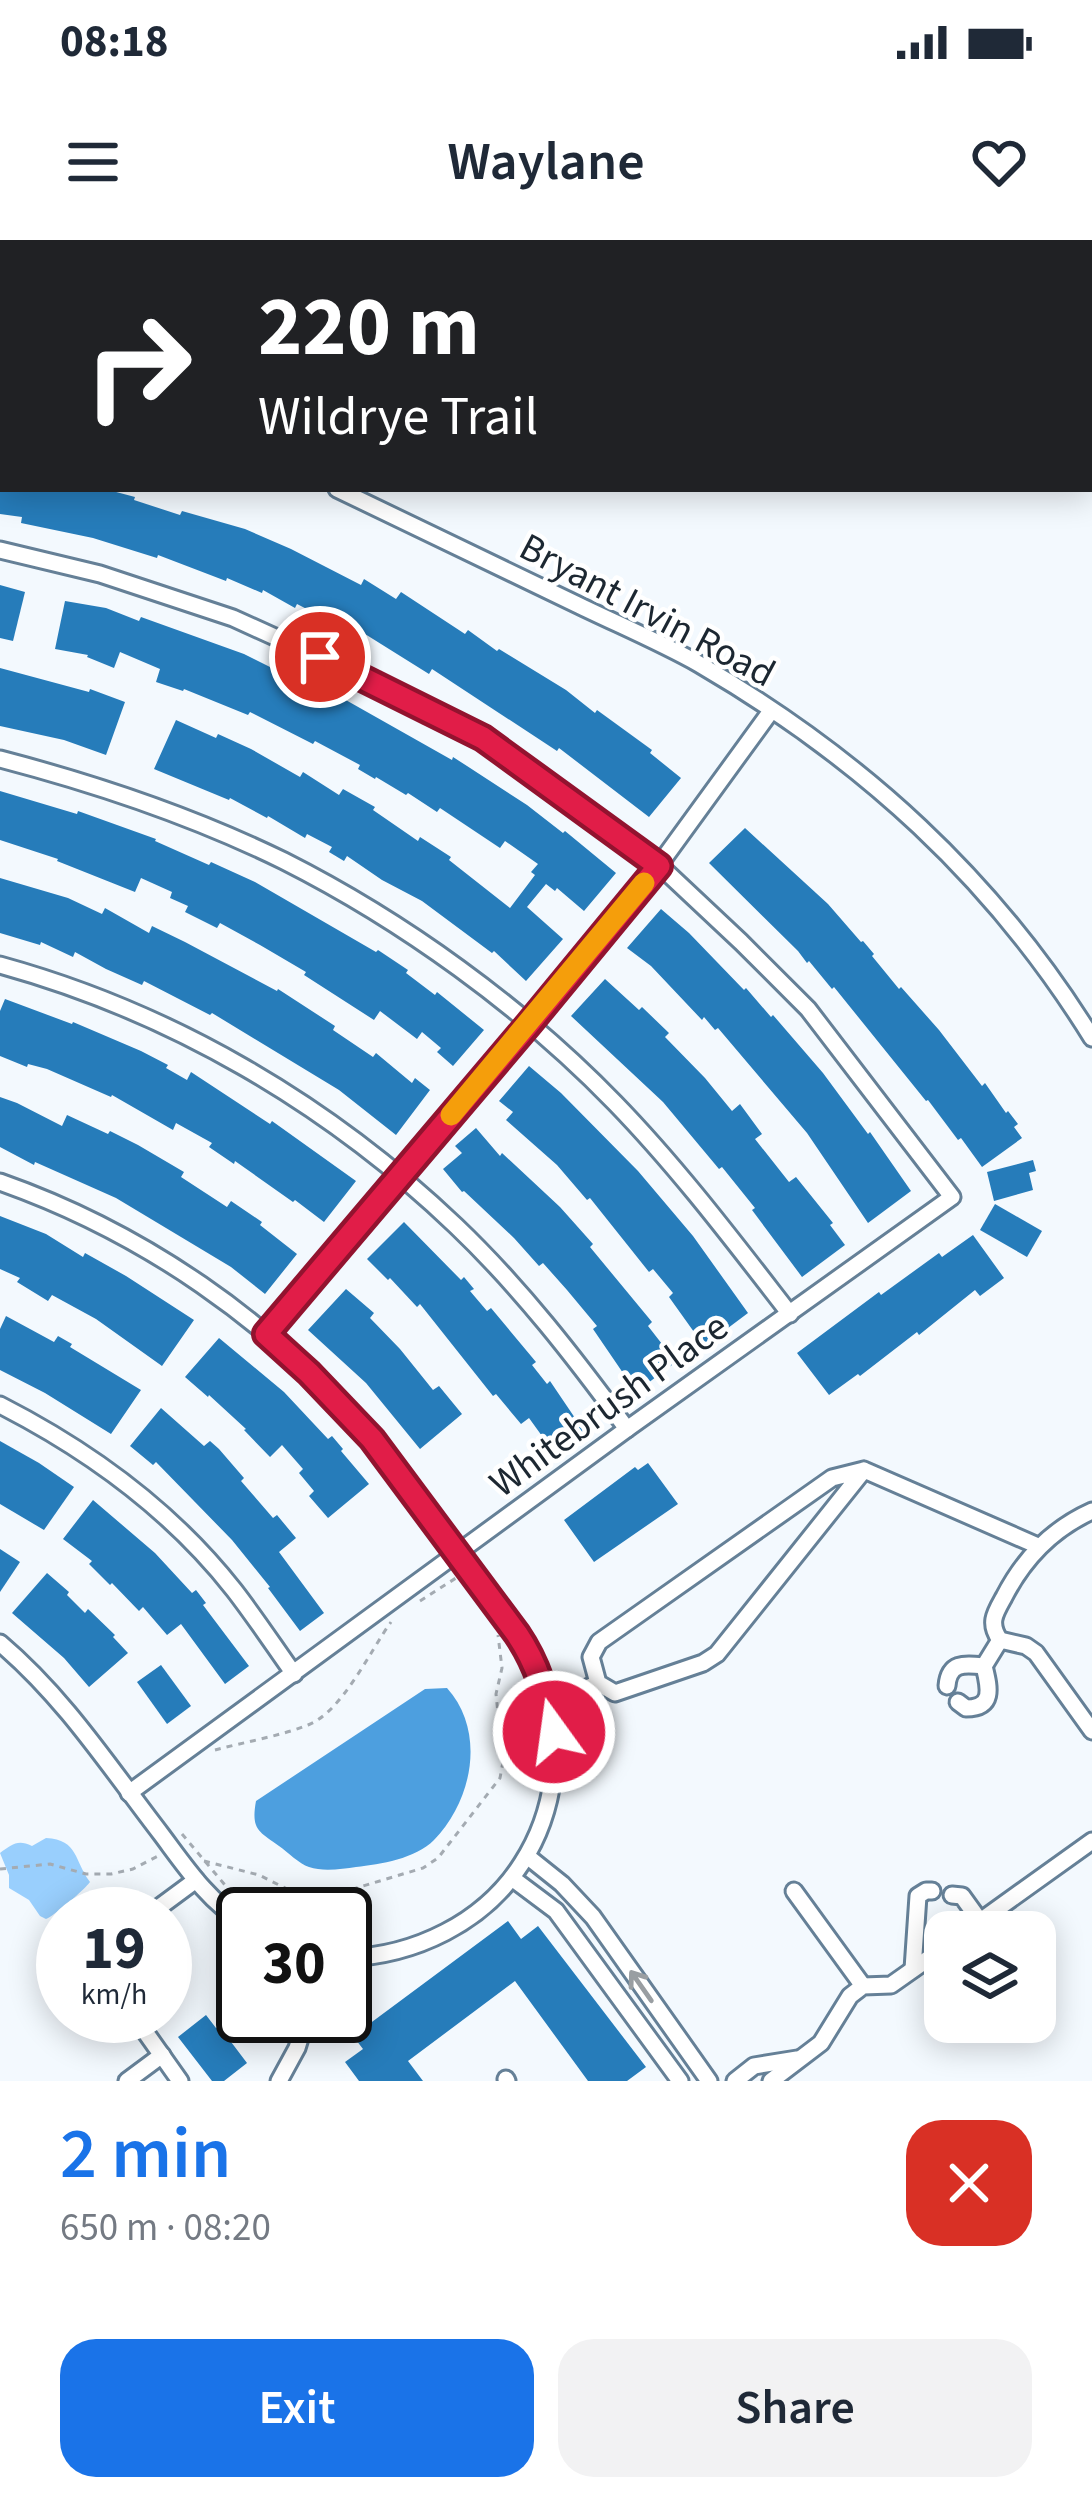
<!DOCTYPE html>
<html lang="en">
<head>
<meta charset="utf-8">
<style>
  :root { --surface:#fff; --page:#f2f2f3; --text:#1f2937; --muted:#747a83; --accent:#1a73e8 }
  body { margin:0; font-family:"Source Sans 3",sans-serif; background:var(--page); color:var(--text); height:100vh; display:flex; flex-direction:column; font-size:45px; white-space:nowrap }
  * { box-sizing:border-box; margin:0 }
  p { font-size:39px; color:var(--muted) }
  .icon { flex:none; width:66px; height:66px; fill:none; stroke:currentColor; stroke-width:2; stroke-linecap:round; stroke-linejoin:round }
  .map { position:relative; height:1841px; overflow:hidden }
  .sheet { display:flex; flex-direction:column; background:var(--surface); flex:1 }
  .sheet>* { flex:none }
  .guide { position:absolute; left:0px; top:0px; width:1092px; height:252px; box-shadow:0 6px 30px #0003; background:#202124; color:#fff; overflow:hidden }
  .tools { position:absolute; left:924px; top:1671px; display:grid; gap:24px }
  .tools a { display:grid; place-items:center; width:132px; height:132px; border-radius:24px; background:var(--surface); box-shadow:0 6px 30px #0003; font-size:60px }
  .speed { position:absolute; left:36px; top:1647px; display:flex; gap:24px; font-size:60px; font-weight:700; text-align:center }
  .speed>* { display:grid; place-content:center; width:156px; height:156px; border-radius:50%; background:var(--surface); box-shadow:0 6px 30px #0003; line-height:1 }
  .speed small { font-size:30px; font-weight:400 }
  .speed .limit { border:6px solid #111; border-radius:18px; background:#fff; color:#111 }
  .pin { position:absolute; display:grid; place-items:center; width:102px; height:102px; color:#fff; margin:-51px; border:6px solid #fff; border-radius:50%; box-shadow:0 3px 12px #0007 }
  .me { position:absolute; width:132px; margin:-66px; rotate:346deg; stroke-linejoin:round; filter:drop-shadow(0 0 9px #0008) }
  .turn { display:flex; align-items:center; gap:42px; height:252px; padding:0 60px; font-size:54px }
  .turn .icon { width:156px; height:156px; stroke-width:2.5 }
  .turn b { display:block; font-size:84px; line-height:102px }
  .round { display:grid; place-items:center; flex:none; width:126px; height:126px; border-radius:36px; background:var(--page) }
  .overview { display:flex; align-items:center; justify-content:space-between; height:204px; padding:0 60px }
  h1 { font-size:72px; font-weight:600; line-height:90px; color:var(--accent) }
  .cta { display:flex; gap:24px; margin-top:auto; padding:24px 60px }
  .cta a { flex:1; height:138px; border-radius:36px; background:var(--accent); color:#fff; font-size:48px; font-weight:600; line-height:138px; text-align:center }
  .cta a+a { background:var(--page); color:var(--text) }
  .status { display:flex; justify-content:space-between; align-items:center; height:84px; padding:0 60px; background:var(--surface); direction:ltr }
  .status svg { height:33px; fill:currentColor }
  header { display:flex; justify-content:space-between; align-items:center; height:156px; padding:0 60px; background:var(--surface); font-size:54px; font-weight:600 }
  .map>svg:first-child { display:block }
  .green { fill:#99cffd }
  .water { fill:#4d9fdf }
  .building { fill:#267cba }
  .lines { fill:none; stroke-linecap:round; stroke-linejoin:round }
  .minor-casing { stroke:#658097; stroke-width:21 }
  .path { stroke:#a4abb2; stroke-width:3; stroke-dasharray:6 6; stroke-linecap:butt }
  .minor { stroke:#fff; stroke-width:15 }
  .oneway { stroke:#999ea2 }
  .route-casing { stroke:#92132f; stroke-width:30 }
  .route { stroke:#e11d48; stroke-width:21 }
  .slow { stroke:#f59e0b; stroke-width:21 }
  .labels { text-anchor:middle; stroke-width:9; stroke-linejoin:round; paint-order:stroke }
  .street-label { font-size:39px; fill:#1c2731; stroke:#fff }
</style>
</head>
<body>
<div class="status"><b>08:18</b><svg viewBox="0 0 49 12"><path d="M0 12V9h3v3zM5 12V6h3v6zM10 12V3h3v9zM15 12V0h3v12zM26 1h20v11H26zM47 4h2v5h-2z"/></svg></div>
<header><svg class="icon" aria-label="menu" viewBox="0 0 24 24"><path d="M4 6h16M4 12h16M4 18h16"/></svg>Waylane<svg class="icon" aria-label="heart" viewBox="0 0 24 24"><path d="M12 20l-8-8c-3-5 5-10 8-4 3-6 11-1 8 4z"/></svg></header>
<div class="map">
<svg width="1092" height="1841" viewBox="0 0 1092 1841">
  <rect width="100%" height="100%" fill="#f3f9fe"/>
  <!-- green -->
  <path class="green" d="M46 1598C79 1600 74 1621 90 1642 84 1650 54 1676 46 1679L40 1676 29 1660 9 1648V1635L0 1613C12 1604 18 1599 32 1606Z"/>
  <!-- water -->
  <path class="water" d="M447 1448C486 1491 473 1560 434 1600 415 1619 381 1624 356 1627 342 1629 323 1632 309 1627 299 1624 288 1612 279 1606 258 1591 251 1589 256 1561L425 1449Z"/>
  <!-- building -->
  <g class="building">
    <path d="M0 249H105L135 257 134 260 180 275 182 271 245 289 291 309 361 345 364 339 396 359 401 352 465 394 468 390 497 411 499 409 566 450 595 473 597 470 652 510 650 513 681 538 649 577 559 508 557 511 432 429 429 434 365 394 362 399 331 380 330 381 297 364 295 368 263 350 262 353 227 338 226 341 158 315 157 318 93 298 21 283 22 277 0 274Z"/>
    <path d="M0 345 25 352 13 401 0 398Z"/>
    <path d="M65 361 106 368 139 381 141 377 244 414 310 447 311 444 344 459 452 520 453 517 467 526 527 565 563 593 565 591 616 633 584 671 557 648 555 651 546 644 527 667 563 699 526 741 494 711 492 713 422 661 382 640 347 616 344 621 329 612 332 607 307 594 305 598 268 576 267 578 230 558 229 560 154 529 176 480 216 498 218 494 251 509 300 537 303 532 339 555 343 549 375 567 373 570 418 601 420 597 451 617 449 620 510 668 535 635 531 632 538 624 505 601 500 608 440 568 437 572 408 553 406 555 376 537 375 539 358 529 360 525 315 501 313 504 250 472 248 475 184 449 183 451 156 442 160 429 120 412 114 428 87 417 88 415 55 409Z"/>
    <path d="M0 428 89 452 90 449 125 462 106 515 64 500 0 486Z"/>
    <path d="M0 551 77 574 78 571 156 599 155 601 209 625 211 622 255 642 376 712 378 710 408 730 406 733 435 755 437 752 484 790 453 826 437 812 441 808 422 792 417 799 380 771 374 780 304 735 306 732 260 705 220 683 217 688 185 672 188 666 170 658 172 652 141 638 135 652 57 621 58 619 0 600Z"/>
    <path d="M745 588 828 664 861 702 863 701 874 714 872 716 899 749 901 747 939 790 982 846 985 843 1006 873 1008 871 1018 884 1014 887 1022 898 982 927 961 898 958 900 928 860 926 861 834 747 832 749 809 721 807 723 798 711 709 623Z"/>
    <path d="M0 638 68 658 102 674 105 668 149 693 152 686 185 702 277 751 278 749 335 786 333 790 373 817 376 813 412 843 415 838 430 850 396 895 339 850 212 773 210 775 144 741 142 745 106 729 75 712 73 717 41 702 40 705 0 693Z"/>
    <path d="M661 669 689 693 744 750 746 748 771 777 773 775 823 833 868 894 870 892 911 951 868 983 807 893 718 788 715 790 704 777 702 780 651 726 627 708Z"/>
    <path d="M605 739 639 770 642 767 669 793 665 797 705 838 732 871 740 864 762 894 755 899 789 942 796 937 833 983 830 985 845 1005 802 1037 752 970 755 968 722 927 719 929 663 862 571 776Z"/>
    <path d="M5 759 72 784 73 782 141 811 168 825 166 828 187 840 191 832 270 884 272 881 356 941 324 982 295 960 293 962 235 921 234 924 209 907 212 903 176 883 173 890 112 855 111 857 47 829 28 824 27 827 0 816V771Z"/>
    <path d="M529 826 561 853 638 931 693 996 748 1073 704 1106 669 1057 673 1053 653 1029 649 1032 590 958 587 960 557 925 506 880 513 872 499 861Z"/>
    <path d="M0 857 17 863 62 886 67 875 108 894 110 891 138 905 184 932 181 937 227 967 231 961 262 982 260 985 297 1014 265 1054 231 1027 116 958 35 922 34 925 0 907Z"/>
    <path d="M476 888 500 916 502 913 560 967 593 1004 590 1007 652 1082 648 1086 676 1122 636 1152 593 1089 597 1086 567 1050 543 1023 539 1026 514 998 464 951 462 952 443 929 462 913 455 906Z"/>
    <path d="M1033 920 1036 931 1029 933 1033 950 994 961 987 932Z"/>
    <path d="M995 964 1042 991 1027 1017 980 990Z"/>
    <path d="M0 976 46 994 83 1017 85 1013 126 1036 194 1080 162 1126 96 1079 52 1055 48 1061 17 1042 20 1038 0 1029Z"/>
    <path d="M404 982 461 1040 464 1037 474 1049 470 1051 487 1071 491 1068 536 1122 532 1125 547 1144 550 1141 575 1178 579 1175 589 1189 555 1214 529 1178 521 1184 496 1154 493 1156 420 1064 417 1067 390 1038 388 1040 367 1019Z"/>
    <path d="M973 995 1004 1038 980 1056 975 1050 919 1095 917 1092 860 1136 858 1134 829 1155 797 1113 879 1052 881 1055 939 1013 942 1017Z"/>
    <path d="M346 1049 374 1073 370 1078 400 1109 433 1150 439 1146 462 1174 420 1209 366 1143 308 1090Z"/>
    <path d="M6 1076 54 1102 58 1096 72 1104 70 1107 141 1150 111 1194 45 1153 0 1130V1089Z"/>
    <path d="M219 1098 284 1152 328 1199 332 1196 343 1209 341 1211 369 1244 328 1278 309 1256 314 1251 299 1233 303 1229 282 1205 270 1217 244 1190 246 1189 209 1155 208 1157 185 1137Z"/>
    <path d="M161 1168 204 1206 210 1201 219 1209 244 1238 241 1241 273 1278 277 1275 296 1298 279 1312 324 1373 300 1391 268 1348 270 1347 232 1300 156 1222 153 1225 130 1206Z"/>
    <path d="M0 1201 39 1223 74 1247 44 1290 0 1264Z"/>
    <path d="M648 1223 678 1264 594 1322 564 1280 635 1227 638 1230Z"/>
    <path d="M93 1260 155 1313 192 1353 196 1350 206 1363 203 1365 249 1426 225 1444 181 1384 167 1395 143 1367 139 1371 112 1343 110 1345 89 1324 92 1321 63 1299Z"/>
    <path d="M0 1309 20 1322 0 1352Z"/>
    <path d="M47 1333 69 1352 67 1355 85 1373 88 1369 115 1395 113 1397 128 1413 89 1447 64 1418 12 1373Z"/>
    <path d="M161 1425 191 1466 167 1484 137 1442Z"/>
    <path d="M508 1681 521 1699 538 1686 646 1827 627 1841H588L515 1741 408 1821 423 1841H359L345 1822 363 1809 353 1796Z"/>
    <path d="M206 1775 216 1788 219 1786 247 1823 224 1841H212L178 1797Z"/>
  </g>
  <g class="lines">
    <defs>
      <g id="minor">
        <path d="M0 89 3 90"/>
        <path d="M337 249C417 287 496 326 576 364 617 384 660 402 699 424 862 519 993 638 1092 798"/>
        <path d="M0 310 100 334 233 378 363 437 483 498 659 625 741 702 808 769 952 957 627 1189 129 1553"/>
        <path d="M0 519C96 544 194 577 284 621 403 681 522 767 615 863 679 929 734 1002 790 1074"/>
        <path d="M0 725C171 772 328 864 456 986 520 1047 575 1118 627 1189"/>
        <path d="M0 942C142 992 272 1081 369 1197 398 1231 424 1269 451 1306 478 1341 508 1377 531 1416 567 1478 560 1564 522 1623 484 1683 414 1716 345 1718"/>
        <path d="M266 1094 659 625 771 471"/>
        <path d="M0 1165C88 1210 172 1271 234 1350 255 1377 274 1406 294 1434"/>
        <path d="M864 1230 832 1238 599 1402 591 1417 598 1443 615 1453 703 1423 717 1414 864 1230 1038 1306"/>
        <path d="M1092 1271C1052 1289 1024 1318 1004 1357 995 1373 988 1383 1000 1400L1026 1406 1036 1413 1092 1491"/>
        <path d="M0 1403C65 1458 110 1528 161 1594 185 1626 208 1661 243 1682"/>
        <path d="M947 1446C949 1422 964 1424 984 1426L1000 1400"/>
        <path d="M958 1462 966 1468C995 1468 989 1447 984 1426"/>
        <path d="M549 1465 598 1443"/>
        <path d="M527 1616 562 1644 593 1677 709 1841"/>
        <path d="M512 1638 556 1671 680 1841"/>
        <path d="M794 1651 863 1746"/>
        <path d="M952 1655 962 1656 980 1681"/>
        <path d="M150 1674 196 1640"/>
        <path d="M965 1692 1092 1601"/>
        <path d="M913 1729 918 1656 926 1651H932"/>
        <path d="M134 1776 180 1841"/>
        <path d="M506 1839 507 1841"/>
        <path d="M127 1841 162 1815"/>
        <path d="M279 1841 297 1808 307 1776"/>
        <path d="M735 1841 754 1826 797 1819"/>
        <path d="M771 1841 821 1803 850 1756 863 1746 891 1745 945 1707"/>
      </g>
    </defs>
    <!-- minor casing -->
    <use href="#minor" class="minor-casing"/>
    <!-- path -->
    <g class="path">
      <path d="M420 1361 456 1338"/>
      <path d="M530 1457 537 1501"/>
      <path d="M215 1510C245 1502 280 1496 308 1485 342 1472 370 1411 391 1382"/>
      <path d="M182 1594 230 1651"/>
      <path d="M204 1621 259 1635 301 1656 323 1658 423 1628 438 1618 500 1538 503 1522 496 1454 502 1428 498 1395"/>
      <path d="M0 1629 50 1624 86 1634H111L133 1629 158 1616 156 1613"/>
      <path d="M345 1700H361"/>
    </g>
    <!-- minor -->
    <use href="#minor" class="minor"/>
  </g>
  <!-- one-way arrows -->
  <defs><path id="oneway-shaft" d="M-6 0H5M1.5-3L5.5 0L1.5 3" fill="none" stroke-width="1.6" stroke-linecap="round" stroke-linejoin="round" transform="scale(3)"/></defs>
  <use class="oneway" href="#oneway-shaft" transform="translate(641 1746) rotate(-125)"/>
  <g class="lines">
    <defs>
      <path id="route" d="M320 417 483 498 659 626 528 785 266 1094 309 1133 372 1199 517 1394C538 1425 546 1455 554 1492"/>
    </defs>
    <!-- route casing -->
    <use href="#route" class="route-casing"/>
    <!-- route -->
    <use href="#route" class="route"/>
    <!-- slow -->
    <path class="slow" d="M451 875 644 643"/>
  </g>
  <g class="labels">
    <!-- street labels -->
    <g class="street-label">
      <text transform="translate(648 369) rotate(28)" y="14">Bryant Irvin Road</text>
      <text transform="translate(608 1164) rotate(-36)" y="14">Whitebrush Place</text>
    </g>
  </g>
</svg>
<div class="tools">
<a><svg class="icon" aria-label="layers" viewBox="0 0 24 24"><path d="M12 4l9 5-9 5-9-5zM3 14l9 5 9-5"/></svg></a>
</div>
<div class="speed"><div>19<small>km/h</small></div><div class="limit">30</div></div>
<div class="pin" style="left:320px;top:417px;background:#d93025"><svg class="icon" aria-label="arrive" viewBox="0 0 24 24"><path d="M6 21V4h12l-3 4 3 4H6"/></svg></div>
<svg class="me" style="left:554px;top:1492px" viewBox="-20 -20 40 40"><circle r="17" fill="#e11d48" stroke="#fff" stroke-width="3"/><path d="M0-11L8 9 0 5-8 9z" fill="#fff"/></svg>
<div class="guide">
<div class="turn"><svg class="icon" aria-label="right" viewBox="0 0 24 24"><path d="M7 20v-9h11M14 6l5 5-5 5"/></svg><div><b>220 m</b>Wildrye Trail</div></div>
</div>
</div>
<section class="sheet">
<div class="overview"><div><h1>2 min</h1><p>650 m · 08:20</p></div><a class="round" style="background:#d93025;color:#fff"><svg class="icon" aria-label="close" viewBox="0 0 24 24"><path d="M6 6l12 12M18 6L6 18"/></svg></a></div>
<div class="cta"><a>Exit</a><a>Share</a></div>
</section>
</body>
</html>
